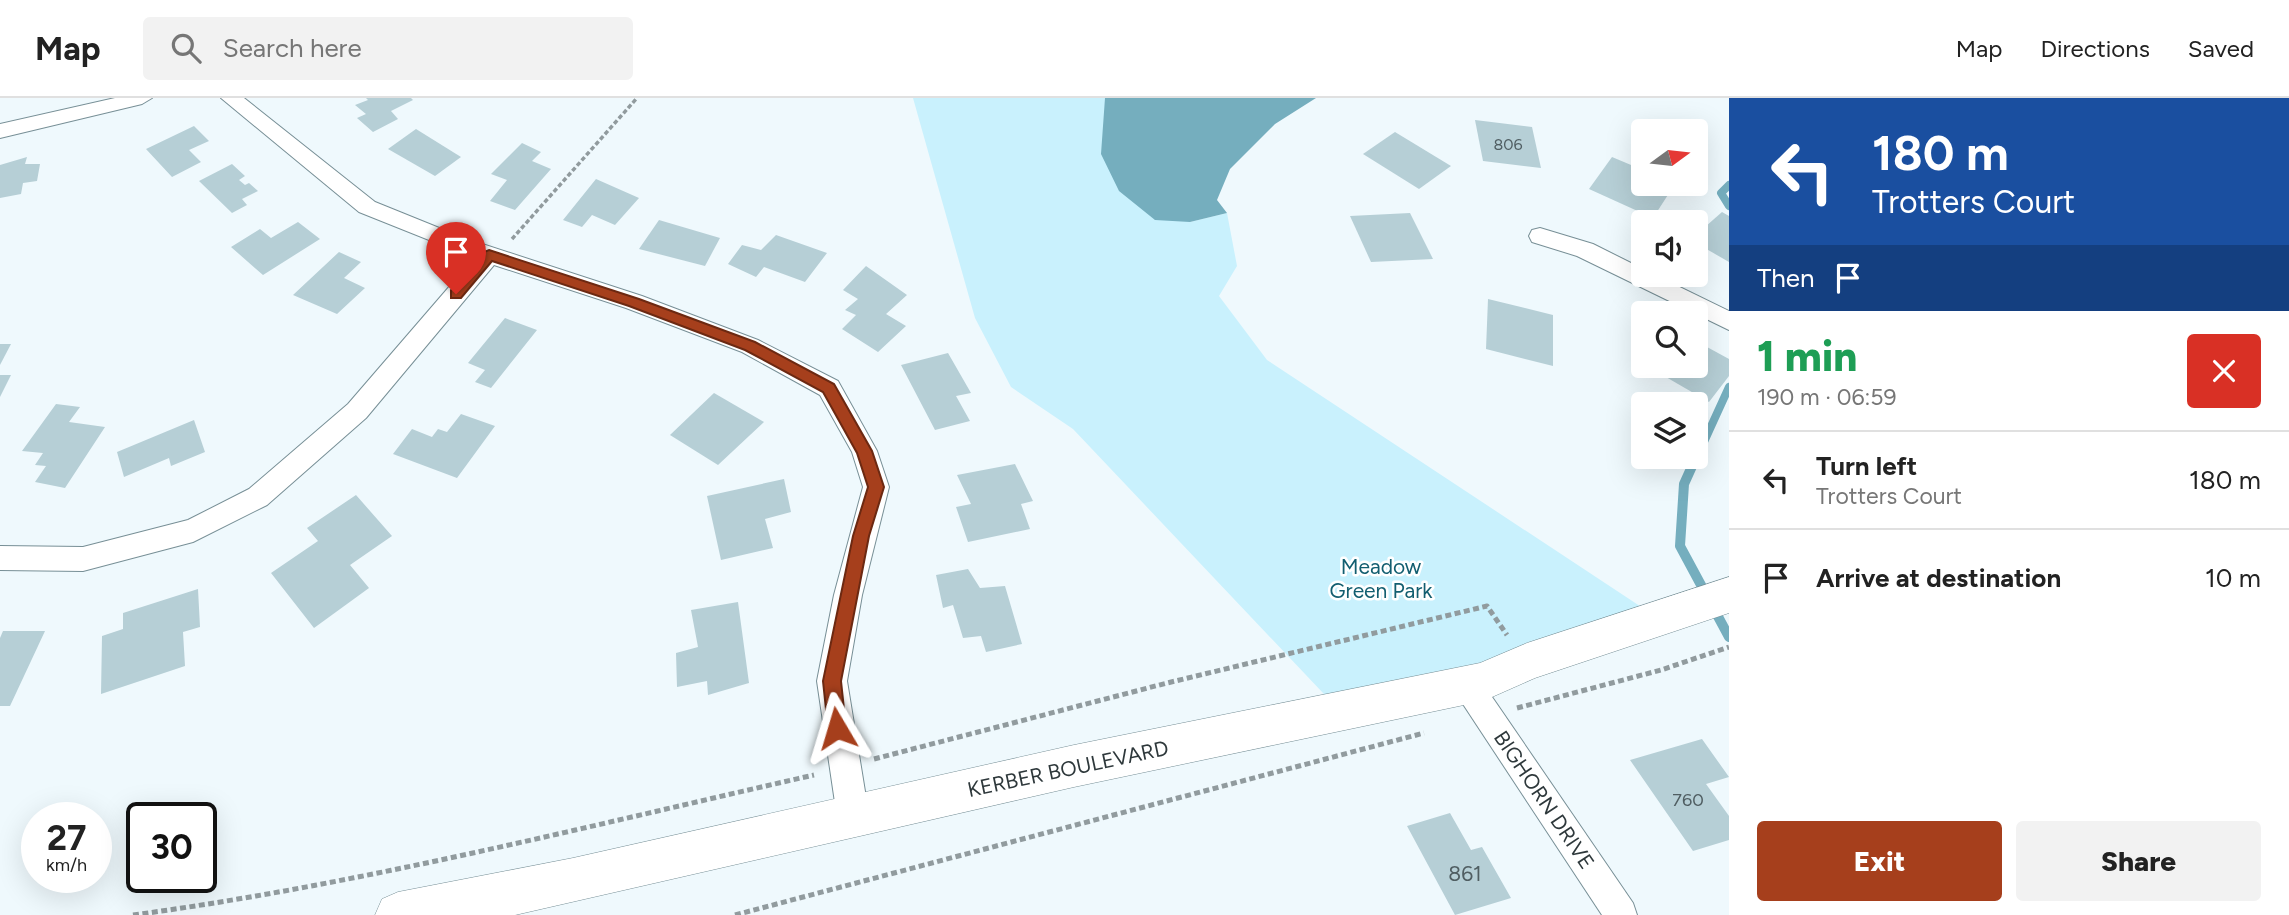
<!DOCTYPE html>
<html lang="en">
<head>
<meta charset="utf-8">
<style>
  :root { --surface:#fff; --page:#f2f2f2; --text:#222; --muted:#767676; --line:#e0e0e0; --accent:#a63f1c }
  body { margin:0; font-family:Figtree,sans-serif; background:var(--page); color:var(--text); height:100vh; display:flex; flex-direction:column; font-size:26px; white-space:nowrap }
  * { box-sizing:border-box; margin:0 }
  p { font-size:23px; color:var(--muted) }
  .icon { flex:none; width:38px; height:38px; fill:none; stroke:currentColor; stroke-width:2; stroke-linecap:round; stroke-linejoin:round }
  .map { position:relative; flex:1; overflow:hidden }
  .sheet { display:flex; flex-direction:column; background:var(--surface); width:560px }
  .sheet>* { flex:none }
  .banner { background:#1a4fa0; color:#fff; overflow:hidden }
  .needle { width:46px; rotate:75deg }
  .buttons { position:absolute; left:1631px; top:21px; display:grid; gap:14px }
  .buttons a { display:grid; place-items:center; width:77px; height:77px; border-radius:7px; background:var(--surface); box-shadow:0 7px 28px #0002; font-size:35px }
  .speed { position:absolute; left:21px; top:704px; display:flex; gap:14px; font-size:35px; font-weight:700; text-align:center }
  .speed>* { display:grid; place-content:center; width:91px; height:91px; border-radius:50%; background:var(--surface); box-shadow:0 7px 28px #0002; line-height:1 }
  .speed small { font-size:18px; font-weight:400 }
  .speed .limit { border:4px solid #111; border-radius:10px; background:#fff; color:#111 }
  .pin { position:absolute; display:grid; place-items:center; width:60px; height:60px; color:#fff; margin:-72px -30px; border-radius:50% 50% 50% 0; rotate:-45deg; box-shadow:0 0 7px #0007 }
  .pin .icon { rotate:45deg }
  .me { position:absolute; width:77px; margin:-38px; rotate:353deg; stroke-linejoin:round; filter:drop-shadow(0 0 5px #0008) }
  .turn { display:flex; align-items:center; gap:24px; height:147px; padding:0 28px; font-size:32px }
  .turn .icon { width:91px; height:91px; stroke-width:2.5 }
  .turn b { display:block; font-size:49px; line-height:60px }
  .then { display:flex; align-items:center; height:66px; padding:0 28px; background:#0003; gap:14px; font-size:26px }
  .round { display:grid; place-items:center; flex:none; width:74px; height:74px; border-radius:7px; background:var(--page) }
  .head { display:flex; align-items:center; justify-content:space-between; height:119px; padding:0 28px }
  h1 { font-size:42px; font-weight:800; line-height:52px; color:#1e9e55 }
  .button { display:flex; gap:14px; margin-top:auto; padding:14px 28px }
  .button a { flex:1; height:80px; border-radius:7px; background:var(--accent); color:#fff; font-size:28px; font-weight:800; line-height:80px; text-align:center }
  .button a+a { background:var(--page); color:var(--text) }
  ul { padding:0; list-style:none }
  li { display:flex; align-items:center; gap:21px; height:98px; padding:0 28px; border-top:2px solid var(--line) }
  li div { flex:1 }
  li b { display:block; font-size:26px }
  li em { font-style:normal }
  header { display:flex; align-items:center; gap:42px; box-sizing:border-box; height:98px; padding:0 35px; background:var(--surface); border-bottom:2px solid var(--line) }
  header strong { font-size:33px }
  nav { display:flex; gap:38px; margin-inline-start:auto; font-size:24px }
  .search { width:490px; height:63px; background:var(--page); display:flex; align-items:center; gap:18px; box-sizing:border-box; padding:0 24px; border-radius:7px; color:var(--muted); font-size:26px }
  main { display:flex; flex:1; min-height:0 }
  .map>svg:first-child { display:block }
  .green { fill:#c9f1fd }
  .water { fill:#75aebe }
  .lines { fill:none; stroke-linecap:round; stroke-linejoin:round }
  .stream-far1 { stroke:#75aebe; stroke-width:8 }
  .stream { stroke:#75aebe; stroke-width:10 }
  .building { fill:#b6cfd6 }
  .street-casing { stroke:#778f96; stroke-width:2 }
  .secondary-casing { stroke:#778f96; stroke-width:1 }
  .path-far1 { stroke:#919b9e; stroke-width:3.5; stroke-dasharray:4.5 2.5; stroke-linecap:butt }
  .path { stroke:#919b9e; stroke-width:5; stroke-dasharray:6 3.5; stroke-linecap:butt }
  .street { fill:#fff; fill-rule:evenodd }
  .secondary { fill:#fff; fill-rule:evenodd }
  .route { fill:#a63f1c; stroke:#6c2912; stroke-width:2 }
  .labels { text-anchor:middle; stroke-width:5; stroke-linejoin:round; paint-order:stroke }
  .far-number-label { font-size:16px; fill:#505e62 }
  .number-label { font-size:18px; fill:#505e62 }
  .park-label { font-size:21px; fill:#125e70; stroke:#fff }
  .street-label { font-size:21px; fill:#2e383b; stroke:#fff }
  .near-number-label { font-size:21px; fill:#505e62 }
</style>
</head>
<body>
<header>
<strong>Map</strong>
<div class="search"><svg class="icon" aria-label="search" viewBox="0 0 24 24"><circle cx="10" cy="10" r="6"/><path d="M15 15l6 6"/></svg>Search here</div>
<nav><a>Map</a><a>Directions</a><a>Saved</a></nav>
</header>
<main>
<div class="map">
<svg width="1729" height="817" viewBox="0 0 1729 817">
  <rect width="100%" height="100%" fill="#eff9fd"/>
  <!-- green -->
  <path class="green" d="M913 0H1107L1190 124 1227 115 1237 168 1219 198 1267 262 1661 522 1341 614 1073 331 1011 289 975 220Z"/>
  <!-- water -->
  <path class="water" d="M1105 0H1316L1275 26 1230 71 1217 102 1227 115 1190 124 1155 122 1119 93 1101 56Z"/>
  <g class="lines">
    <!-- stream-far1 -->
    <g class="stream-far1">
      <path d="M1729 87 1721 95 1729 108"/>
      <path d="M1698 357 1729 289"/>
    </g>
    <!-- stream -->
    <path class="stream" d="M1698 355 1684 386 1680 448 1729 539"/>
  </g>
  <!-- building -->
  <g class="building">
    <path d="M366 0H411L413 2 391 13 398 21 373 34 357 20 366 16 355 7 368 2Z"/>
    <path d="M1475 22 1532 29 1541 70 1483 63Z"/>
    <path d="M194 28 209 43 189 52 201 64 172 79 146 51Z"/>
    <path d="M416 31 461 59 435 78 388 51Z"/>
    <path d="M1395 34 1451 68 1419 91 1363 56Z"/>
    <path d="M522 45 541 54 532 63 551 71 515 112 490 103 507 82 491 76Z"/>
    <path d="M27 59 25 66H40L37 83 23 85 21 96 0 100V67Z"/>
    <path d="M1612 59 1643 72V86H1675L1653 120 1589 91Z"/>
    <path d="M232 66 245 78 239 82 245 87 249 85 258 93 242 101 247 107 232 115 199 83Z"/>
    <path d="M596 81 639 100 615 127 592 117 582 129 563 122Z"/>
    <path d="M1722 114 1729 118V164L1696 145V137Z"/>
    <path d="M1410 115 1433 161 1371 164 1350 118Z"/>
    <path d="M659 122 720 140 705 168 639 151Z"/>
    <path d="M298 124 320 141 263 177 231 149 260 131 271 140Z"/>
    <path d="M776 137 827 155 805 184 764 169 756 179 728 166 742 147 761 152Z"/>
    <path d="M339 154 361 164 344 180 365 190 337 216 293 197Z"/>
    <path d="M866 168 907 197 886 216 906 228 878 254 842 231 856 217 845 212 858 201 843 192Z"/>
    <path d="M1488 201 1553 217V268L1486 251Z"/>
    <path d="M505 220 537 232 491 290 475 284 485 272 468 265Z"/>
    <path d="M1696 243 1729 261V278L1709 304 1647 268H1696Z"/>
    <path d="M0 246H11L0 267Z"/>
    <path d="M948 255 971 295 956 298 970 323 935 332 901 267Z"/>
    <path d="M0 277H11L0 299Z"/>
    <path d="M714 295 764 324 718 367 670 337Z"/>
    <path d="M56 306 80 309 69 324 105 329 65 390 35 384 46 368 35 367 43 355 22 353Z"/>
    <path d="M461 316 495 328 457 380 393 356 412 331 432 339 438 331 447 334Z"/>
    <path d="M194 322 205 354 171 368 169 360 124 379 117 354Z"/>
    <path d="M1015 366 1033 403 1021 406 1030 431 968 444 956 409 971 406 957 377Z"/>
    <path d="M784 381 791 414 765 421 773 450 721 462 707 398Z"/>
    <path d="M356 397 392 438 350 467 369 490 314 530 271 475 318 443 307 430Z"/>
    <path d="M968 471 980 490 1005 488 1022 546 986 554 981 538 963 540 953 507 943 510 936 477Z"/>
    <path d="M198 491 200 529 183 534 185 568 101 596 102 538 123 531V515Z"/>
    <path d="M738 504 749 585 708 597 707 583 677 589 676 555 698 549 691 512Z"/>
    <path d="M3 533H45L10 608H0V540Z"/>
    <path d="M1702 641 1729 679 1706 686 1729 718V742L1693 753 1630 662Z"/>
    <path d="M1450 715 1471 752 1482 749 1511 800 1455 817 1407 728Z"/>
  </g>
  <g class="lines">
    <defs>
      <g id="street">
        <path d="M115 0H152L142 6 0 40V26Z"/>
        <path d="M221 0H244L375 104 464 140 642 198 758 242 838 283 877 353 889 389 862 497 847 583 869 718 864 729 853 734 842 729 837 718 817 583 834 497 863 389 852 354 820 297 742 254 626 210 494 167 366 320 267 407 193 444 83 473 0 472V448L83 449 188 422 249 391 348 306 474 160 359 114Z"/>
        <path d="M1540 130 1593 146 1643 171V177H1655L1729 213V232L1577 158 1532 144 1529 138 1532 132Z"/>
        <path d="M1467 573 1477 577 1633 805 1637 817H1602L1457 597 1452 587 1457 577Z"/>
      </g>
      <path id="secondary" d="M1729 479V515L1535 580 1483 603 1074 689 515 817H375L382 801 398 794 573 760 1074 647 1480 565 1527 545Z"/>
    </defs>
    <!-- street casing -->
    <use href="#street" class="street-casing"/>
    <!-- secondary casing -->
    <use href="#secondary" class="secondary-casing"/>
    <!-- path-far1 -->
    <path class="path-far1" d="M512 141 637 0"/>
    <!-- path -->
    <g class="path">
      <path d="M1517 610 1661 572 1729 549"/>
      <path d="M874 661 1167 585 1487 508 1507 537"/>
      <path d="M133 817C363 786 588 728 814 677"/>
      <path d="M735 817 1424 635"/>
    </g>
    <!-- street -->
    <use href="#street" class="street"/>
    <!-- secondary -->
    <use href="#secondary" class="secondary"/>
  </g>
  <!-- route -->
  <path class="route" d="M489 152 639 201 755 244 834 286 872 353 884 389 869 438 841 583 846 630 844 636 837 638 831 636 828 630 823 583 853 438 868 389 857 355 823 294 745 252 629 208 492 163 461 200H451V192L484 154Z"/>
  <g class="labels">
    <!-- far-number labels -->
    <g class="far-number-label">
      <text x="1508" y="52">806</text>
    </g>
    <!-- number labels -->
    <g class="number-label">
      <text x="1688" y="708">760</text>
    </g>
    <!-- park labels -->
    <g class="park-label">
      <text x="1381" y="476">Meadow<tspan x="1381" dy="24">Green Park</tspan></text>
    </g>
    <!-- street labels -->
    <g class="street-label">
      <text transform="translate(1068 671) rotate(-12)" y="7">KERBER BOULEVARD</text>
      <text transform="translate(1544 702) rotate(56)" y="7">BIGHORN DRIVE</text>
    </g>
    <!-- near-number labels -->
    <g class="near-number-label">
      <text x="1465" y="783">861</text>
    </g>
  </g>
</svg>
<div class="buttons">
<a><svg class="needle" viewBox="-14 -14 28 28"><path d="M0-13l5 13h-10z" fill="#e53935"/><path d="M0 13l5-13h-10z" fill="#767676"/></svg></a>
<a><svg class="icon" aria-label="sound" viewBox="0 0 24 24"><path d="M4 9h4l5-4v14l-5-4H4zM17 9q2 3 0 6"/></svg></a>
<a><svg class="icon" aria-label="search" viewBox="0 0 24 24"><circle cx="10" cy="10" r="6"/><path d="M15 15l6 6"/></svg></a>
<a><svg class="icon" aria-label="layers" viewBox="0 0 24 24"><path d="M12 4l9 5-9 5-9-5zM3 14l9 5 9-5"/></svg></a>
</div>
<div class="speed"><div>27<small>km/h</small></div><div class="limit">30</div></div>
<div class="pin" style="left:456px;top:196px;background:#d93025"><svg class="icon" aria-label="arrive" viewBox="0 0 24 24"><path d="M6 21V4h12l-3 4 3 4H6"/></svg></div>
<svg class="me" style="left:837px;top:630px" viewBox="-20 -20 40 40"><path d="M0-17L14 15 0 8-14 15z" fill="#a63f1c" stroke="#fff" stroke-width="4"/></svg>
</div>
<section class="sheet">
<div class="banner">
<div class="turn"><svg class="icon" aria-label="left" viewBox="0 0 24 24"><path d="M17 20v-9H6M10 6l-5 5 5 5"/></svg><div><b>180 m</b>Trotters Court</div></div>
<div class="then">Then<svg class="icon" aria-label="arrive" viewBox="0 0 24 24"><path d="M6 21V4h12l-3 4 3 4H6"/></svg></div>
</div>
<div class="head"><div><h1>1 min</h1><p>190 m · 06:59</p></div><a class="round" style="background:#d93025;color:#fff"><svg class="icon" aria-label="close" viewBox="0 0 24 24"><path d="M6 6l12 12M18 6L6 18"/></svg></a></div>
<ul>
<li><svg class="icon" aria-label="left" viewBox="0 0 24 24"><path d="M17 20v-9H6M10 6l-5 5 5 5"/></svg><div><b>Turn left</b><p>Trotters Court</p></div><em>180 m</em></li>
<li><svg class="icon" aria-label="arrive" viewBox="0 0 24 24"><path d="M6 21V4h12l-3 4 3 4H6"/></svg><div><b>Arrive at destination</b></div><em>10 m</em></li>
</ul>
<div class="button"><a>Exit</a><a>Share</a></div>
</section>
</main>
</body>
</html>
